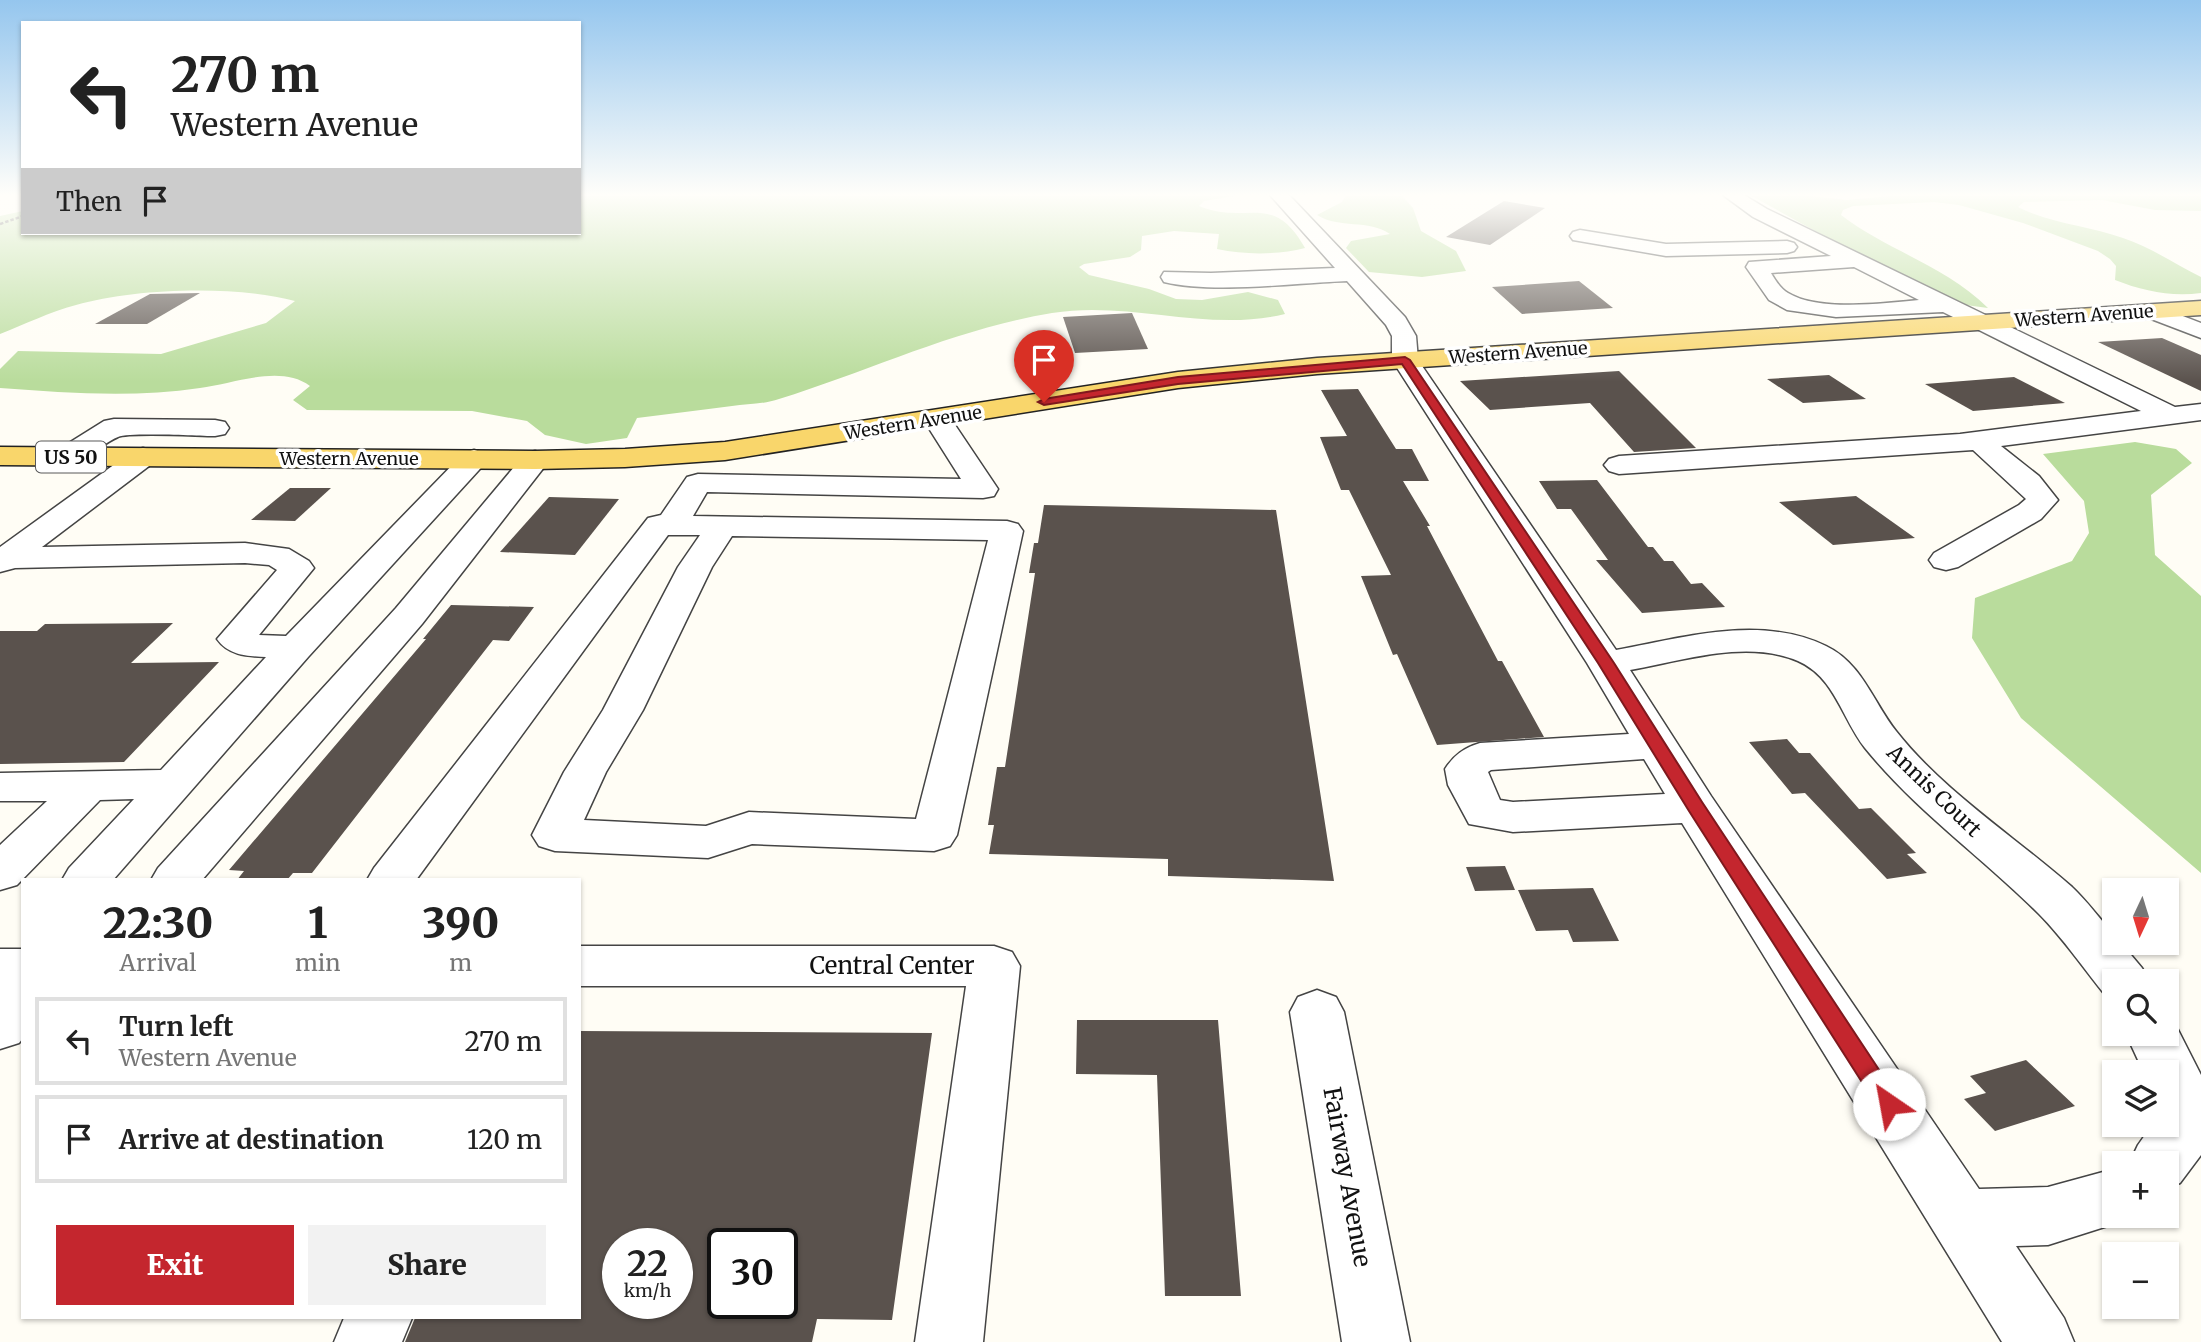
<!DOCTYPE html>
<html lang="en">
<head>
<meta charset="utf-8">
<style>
  :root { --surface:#fff; --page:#f2f2f2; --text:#222; --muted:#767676; --line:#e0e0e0; --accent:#c4262e }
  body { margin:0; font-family:Merriweather,serif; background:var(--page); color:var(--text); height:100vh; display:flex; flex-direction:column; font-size:26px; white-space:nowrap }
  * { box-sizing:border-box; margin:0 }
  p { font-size:23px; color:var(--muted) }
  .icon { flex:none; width:38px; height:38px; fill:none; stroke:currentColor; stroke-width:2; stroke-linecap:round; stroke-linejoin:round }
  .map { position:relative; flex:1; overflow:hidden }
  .details { position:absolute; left:21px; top:878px; width:560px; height:441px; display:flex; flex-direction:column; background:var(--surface); border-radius:0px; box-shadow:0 2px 5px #0004 }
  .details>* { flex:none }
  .banner { position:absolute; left:21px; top:21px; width:560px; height:214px; border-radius:0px; box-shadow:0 2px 5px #0004; background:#fff; color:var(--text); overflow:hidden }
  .needle { width:46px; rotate:184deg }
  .controls { position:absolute; left:2102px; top:878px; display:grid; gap:14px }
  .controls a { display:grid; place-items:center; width:77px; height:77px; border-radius:0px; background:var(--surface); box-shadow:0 2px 5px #0004; font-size:35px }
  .speed { position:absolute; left:602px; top:1228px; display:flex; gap:14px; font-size:35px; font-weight:700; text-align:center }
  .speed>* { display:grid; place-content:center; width:91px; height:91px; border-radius:50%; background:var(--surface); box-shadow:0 2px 5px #0004; line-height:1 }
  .speed small { font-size:18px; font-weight:400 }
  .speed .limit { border:4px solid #111; border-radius:10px; background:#fff; color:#111 }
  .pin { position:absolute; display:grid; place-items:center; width:60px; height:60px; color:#fff; margin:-72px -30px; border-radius:50% 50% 50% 0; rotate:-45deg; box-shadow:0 0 7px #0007 }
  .pin .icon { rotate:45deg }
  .me { position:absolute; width:77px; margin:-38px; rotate:327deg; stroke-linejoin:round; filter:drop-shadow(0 0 5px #0008) }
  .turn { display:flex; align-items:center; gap:24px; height:147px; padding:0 35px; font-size:32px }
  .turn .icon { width:91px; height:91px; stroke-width:2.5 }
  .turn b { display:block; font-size:49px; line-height:60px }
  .then { display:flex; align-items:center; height:66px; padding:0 35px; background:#0003; gap:14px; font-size:26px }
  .eta { display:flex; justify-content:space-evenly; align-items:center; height:119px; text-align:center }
  .eta b { font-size:42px; font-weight:800; line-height:49px }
  .action { display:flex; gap:14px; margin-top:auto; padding:14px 35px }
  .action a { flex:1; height:80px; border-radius:0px; background:var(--accent); color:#fff; font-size:28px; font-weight:800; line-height:80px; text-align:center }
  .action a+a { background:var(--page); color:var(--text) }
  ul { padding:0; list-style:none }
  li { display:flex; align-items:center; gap:21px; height:88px; margin:0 14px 10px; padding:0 21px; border:4px solid var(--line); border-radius:0px }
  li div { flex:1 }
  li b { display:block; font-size:26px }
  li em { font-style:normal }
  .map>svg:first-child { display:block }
  .forest { fill:#b9dc9c }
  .building { fill:#5a524d; fill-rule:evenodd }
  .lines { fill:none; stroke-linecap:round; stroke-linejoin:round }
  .minor-casing { stroke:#444; stroke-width:3 }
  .major-casing { stroke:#222; stroke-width:3 }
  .path { stroke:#333; stroke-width:2.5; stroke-dasharray:3.5 2; stroke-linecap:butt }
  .minor { fill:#fff; fill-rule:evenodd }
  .major { fill:#f9d66b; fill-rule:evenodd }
  .route { fill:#c4262e; stroke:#7f191e; stroke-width:2 }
  .labels { text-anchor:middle; stroke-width:7; stroke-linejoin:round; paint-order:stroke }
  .far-street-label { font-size:18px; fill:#111; stroke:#fff }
  .shield { fill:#fff; stroke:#585858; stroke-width:2 }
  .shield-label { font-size:19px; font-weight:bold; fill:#111 }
  .street-label { font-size:21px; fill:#111; stroke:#fff }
  .near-street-label { font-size:24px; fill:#111; stroke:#fff }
</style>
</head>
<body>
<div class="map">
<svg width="2201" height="1342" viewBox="0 0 2201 1342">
  <rect width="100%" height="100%" fill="#fffdf5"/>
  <!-- forest -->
  <g class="forest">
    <path d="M579 195H1240L1204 201 1199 206C1247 226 1272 190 1305 248 1277 255 1246 255 1217 249L1219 234 1174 231 1142 236 1141 250 1130 257 1084 264 1079 267 1089 275 1149 289 1176 299 1202 300 1248 292 1278 300 1285 314C1207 333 1130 300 1052 313 955 329 872 370 779 399 765 404 747 404 732 406 701 410 669 414 637 418L627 438 586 444 545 435 527 421 472 411 307 410 293 400 310 386C280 364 234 384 200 388 133 398 67 393 0 388V369L18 351 161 354 266 323 295 301C235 285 136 288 76 305 50 312 25 324 0 334V216L23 211V233H579Z"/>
    <path d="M1344 195H1401L1413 208 1421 231 1456 251 1466 271 1422 277 1369 272 1346 248 1351 241 1390 234C1369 219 1339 229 1317 215L1342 202 1345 197Z"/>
    <path d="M1750 195H1801L1847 200 1901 195H2201V211L2155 210 2102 200 2024 202 2018 207C2049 223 2089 226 2123 238 2150 247 2175 264 2201 277V293C2171 297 2143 291 2115 280L2116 266 2110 259 2098 251 2023 223 1959 205 1934 202 1853 206 1843 210 1841 215C1888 251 1946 266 1988 308L1958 304 1927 286 1855 253Z"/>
    <path d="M2135 442 2176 449 2192 463 2151 495 2155 555 2201 596V873L2021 718 1972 638 1975 598 2072 561 2089 533 2084 501 2043 454Z"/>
  </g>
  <!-- building -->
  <g class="building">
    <path d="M1504 201 1545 208 1490 245 1446 237Z"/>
    <path d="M1579 281 1613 308 1522 314 1492 287Z"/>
    <path d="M200 293 147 324H95L150 294Z"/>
    <path d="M1132 313 1148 349 1075 353 1063 317Z"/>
    <path d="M2162 338 2201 355V391L2098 342Z"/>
    <path d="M1619 371 1696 448 1634 452 1590 403 1490 410 1460 381Z"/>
    <path d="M1829 375 1866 399 1803 403 1767 379Z"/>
    <path d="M2014 377 2065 403 1973 411 1925 384Z"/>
    <path d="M1358 389 1396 449H1412L1429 481H1403L1430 526H1427L1498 661H1502L1544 737 1437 745 1397 654 1393 655 1361 576 1391 575 1349 490H1341L1320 437 1347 436 1321 390Z"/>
    <path d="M1597 480 1648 547H1653L1664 561H1673L1691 584 1702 583 1725 607 1642 613 1596 560H1608L1571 509H1557L1539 481Z"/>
    <path d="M290 488H331L295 521 251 520Z"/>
    <path d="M1856 496 1915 538 1833 545 1779 502Z"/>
    <path d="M549 497 619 499 575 555 500 552Z"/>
    <path d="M1044 505 1276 510 1334 881 1168 876V859L989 854 994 825H988L997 767H1005L1035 573H1029L1034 543H1038Z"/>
    <path d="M451 605 534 607 509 641 493 640 312 873H293L287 880H237L244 871 229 870 426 639H423Z"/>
    <path d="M173 623 131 663 219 662 124 762 0 764V631H37L45 624Z"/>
    <path d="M1787 739 1799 753H1810L1859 809 1871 808 1916 853 1907 854 1927 873 1887 879 1805 793 1792 794 1749 742Z"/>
    <path d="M1505 866 1515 890 1475 891 1466 867Z"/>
    <path d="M1593 888 1619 941 1573 942 1568 930 1536 931 1518 890Z"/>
    <path d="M1077 1020H1218L1241 1296H1165L1157 1075 1076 1074Z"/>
    <path d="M579 1031 932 1033 892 1320 817 1319 812 1342H405L415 1318H579ZM618 1244H677V1304H618ZM723 1244H782V1304H723Z"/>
    <path d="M2026 1060 2075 1106 1995 1131 1964 1099 1986 1093 1970 1076Z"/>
  </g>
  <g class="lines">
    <defs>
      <g id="minor">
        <path d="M1270 195H1289L1405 317 1416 336 1418 360 1616 650C1683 638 1760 614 1826 646 1862 663 1873 702 1896 731 1944 792 2014 836 2072 887 2087 901 2100 919 2114 935V943H2121L2142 968 2150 982H2114V999L2106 996C2084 969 2063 938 2039 914 1982 857 1916 811 1865 748 1842 719 1835 677 1798 661 1746 639 1682 661 1630 670L1711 796 1979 1189 2048 1187 2114 1169V1216L2136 1217 2048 1245 2016 1246 2064 1318 2074 1342H2002L1682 823 1513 832 1469 824 1448 785 1445 769C1454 755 1464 748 1480 743L1629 734 1587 663 1392 360V336L1386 325 1347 281C1294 283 1213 294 1164 282L1161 277 1164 272 1211 273 1335 268ZM1644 759 1665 794 1513 802 1500 800 1488 772 1491 770Z"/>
        <path d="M1723 195H1744L1767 209 2175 407 2201 404V420L2001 446 2039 476 2058 500 2041 519 1958 567 1946 570 1934 567 1929 560 1934 553 2019 505 2026 499 1973 450 1619 474 1609 471 1604 465 1609 459 1619 456 1960 434 2141 411 1943 312 1836 317 1787 310 1769 300 1746 267 1749 262 1831 256 1753 217ZM1854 267 1919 300C1884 303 1819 312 1788 293 1781 289 1775 280 1771 273Z"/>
        <path d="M1580 230 1666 244 1787 241 1794 243 1797 247 1794 251 1787 253 1666 256 1573 240 1570 236 1573 232Z"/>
        <path d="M2154 305 2201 323V338L2146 317 2142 312 2146 307Z"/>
        <path d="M937 411 947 413 998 489 994 496 983 498 707 492 693 516 1007 521 1018 524 1023 531 957 835 950 846 934 851 752 844 708 858 555 851 539 846 532 835 564 772 603 710 678 567 700 535H668L416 880H367L374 868 648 518 661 515 687 477 698 474 961 479 923 419 927 413ZM732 536 988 540 916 819 749 812 706 826 584 820 606 772 643 710 712 567Z"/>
        <path d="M114 419 215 420 225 422 229 428 225 434 215 436C198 436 129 432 118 437 96 446 81 470 56 463L51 457 56 451 104 421Z"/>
        <path d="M143 448 153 451 158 457 153 463 42 547 245 543 289 549 309 561 314 568 259 635 286 636 464 453 474 450 484 453 489 459 309 656 113 880H62L69 868 134 799 100 800 17 885 0 890V845L47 801H0V773L161 770 266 657C248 656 229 656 217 639L277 570 269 565 245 563 15 568 0 572V547L133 451Z"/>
        <path d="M535 451 545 454 550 460 545 466 422 624 202 880H151L158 868 396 608 525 454Z"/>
        <path d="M579 946H994L1012 952 1020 966 983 1342H915L966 986H579Z"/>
        <path d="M0 949H23V1038L19 1043 0 1049Z"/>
        <path d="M1317 990 1336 997 1344 1012 1410 1342H1342L1290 1012 1298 997Z"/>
        <path d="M2166 1016 2172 1018 2201 1075V1155L2180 1183 2166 1188V1164H2129L2138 1145 2152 1125H2166V1073H2144L2126 1034H2166Z"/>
        <path d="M344 1318H412L402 1342H334Z"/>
      </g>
      <path id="major" d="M2201 301V315L1317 374 1178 388 725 460 625 467 535 469 0 465V447L535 451 625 449 725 442 1178 372 1317 358Z"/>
    </defs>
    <!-- minor casing -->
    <use href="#minor" class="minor-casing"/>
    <!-- major casing -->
    <use href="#major" class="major-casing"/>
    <!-- path -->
    <path class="path" d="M0 224 23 216"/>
    <!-- minor -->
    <use href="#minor" class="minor"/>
    <!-- major -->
    <use href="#major" class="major"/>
  </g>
  <!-- sky -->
  <linearGradient id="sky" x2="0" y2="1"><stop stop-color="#95c6ee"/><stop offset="0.51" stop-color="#fffefa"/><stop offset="1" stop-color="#fffefa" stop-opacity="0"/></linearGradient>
  <rect width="2201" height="382" fill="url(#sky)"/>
  <!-- route -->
  <path class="route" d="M1405 357 1410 360 1614 663 1702 802 1897 1097 1901 1104 1897 1112 1889 1115 1881 1112 1689 811 1598 663 1402 364 1178 384 1044 405 1038 402 1044 399 1178 377Z"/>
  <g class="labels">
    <!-- far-street labels -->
    <g class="far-street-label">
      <text transform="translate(2084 316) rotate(-4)" y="6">Western Avenue</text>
      <text transform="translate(1518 353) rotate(-4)" y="6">Western Avenue</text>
      <text transform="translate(913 423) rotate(-9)" y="6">Western Avenue</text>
      <text x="349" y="465">Western Avenue</text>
    </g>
    <!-- shield labels -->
    <rect class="shield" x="36" y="441.5" width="70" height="31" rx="5"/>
    <g class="shield-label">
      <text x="71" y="464">US 50</text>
    </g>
    <!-- street labels -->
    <g class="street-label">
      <text transform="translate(1934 791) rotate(44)" y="7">Annis Court</text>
    </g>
    <!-- near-street labels -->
    <g class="near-street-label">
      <text x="892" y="974">Central Center</text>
      <text transform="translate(1347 1177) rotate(80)" y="8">Fairway Avenue</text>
    </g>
  </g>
</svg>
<div class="controls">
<a><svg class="needle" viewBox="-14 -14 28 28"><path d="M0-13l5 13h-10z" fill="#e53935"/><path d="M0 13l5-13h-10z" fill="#767676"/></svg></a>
<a><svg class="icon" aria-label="search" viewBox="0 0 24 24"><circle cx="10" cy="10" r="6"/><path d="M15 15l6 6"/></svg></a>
<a><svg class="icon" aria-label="layers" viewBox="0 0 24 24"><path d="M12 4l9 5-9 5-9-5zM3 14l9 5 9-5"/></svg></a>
<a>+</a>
<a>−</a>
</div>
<div class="speed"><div>22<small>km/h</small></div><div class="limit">30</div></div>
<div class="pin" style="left:1044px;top:402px;background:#d93025"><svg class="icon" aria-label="arrive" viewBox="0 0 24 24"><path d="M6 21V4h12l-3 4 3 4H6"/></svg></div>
<svg class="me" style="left:1889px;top:1104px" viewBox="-20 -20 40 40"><circle r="19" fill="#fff"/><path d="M0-13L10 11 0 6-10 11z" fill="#c4262e"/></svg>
<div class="banner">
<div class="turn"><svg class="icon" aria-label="left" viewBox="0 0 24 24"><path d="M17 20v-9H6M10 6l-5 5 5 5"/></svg><div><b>270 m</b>Western Avenue</div></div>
<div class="then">Then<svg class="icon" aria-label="arrive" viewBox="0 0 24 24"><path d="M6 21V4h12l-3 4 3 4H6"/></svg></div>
</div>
<section class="details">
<div class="eta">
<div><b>22:30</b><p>Arrival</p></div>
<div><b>1</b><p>min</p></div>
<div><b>390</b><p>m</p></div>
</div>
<ul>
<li><svg class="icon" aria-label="left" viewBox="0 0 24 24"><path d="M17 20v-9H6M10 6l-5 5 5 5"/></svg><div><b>Turn left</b><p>Western Avenue</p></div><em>270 m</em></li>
<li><svg class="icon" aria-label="arrive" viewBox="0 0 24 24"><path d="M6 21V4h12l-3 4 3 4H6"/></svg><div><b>Arrive at destination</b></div><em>120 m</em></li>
</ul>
<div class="action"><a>Exit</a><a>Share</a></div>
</section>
</div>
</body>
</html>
